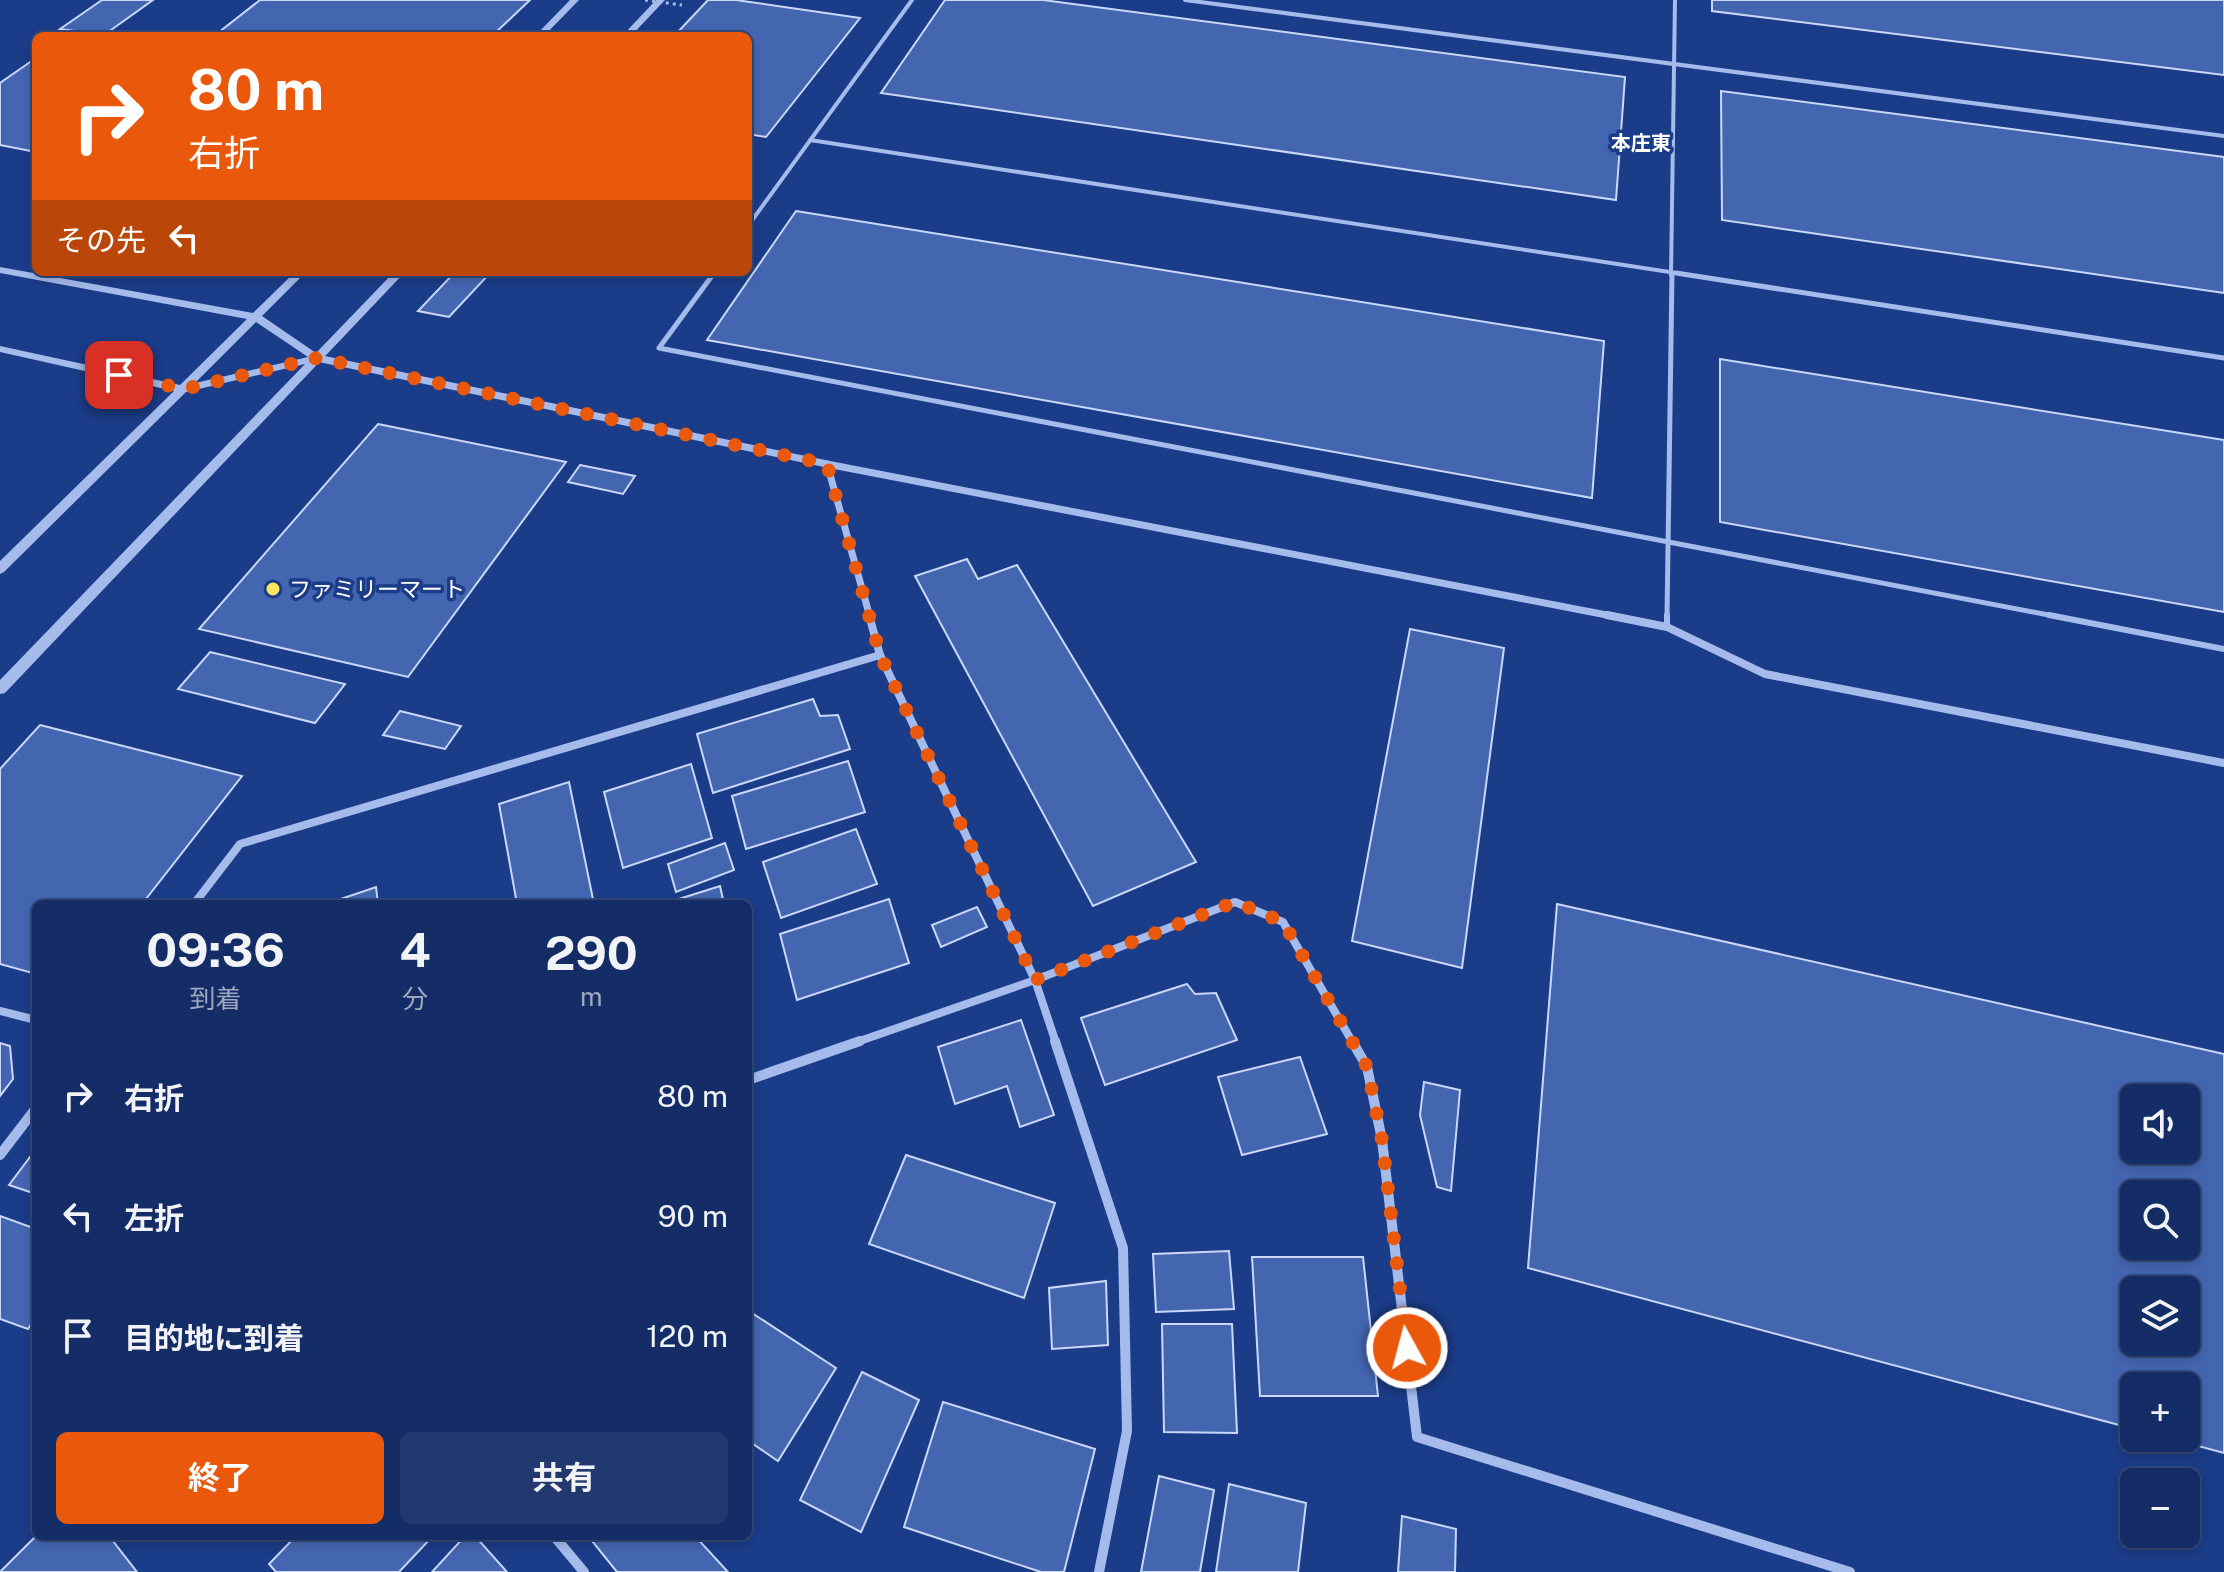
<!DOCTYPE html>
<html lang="ja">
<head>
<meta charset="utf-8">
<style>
  :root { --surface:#142d66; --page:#21396f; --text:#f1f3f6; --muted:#9da8bf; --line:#33497a; --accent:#ea580c }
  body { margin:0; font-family:"Public Sans","Noto Sans JP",sans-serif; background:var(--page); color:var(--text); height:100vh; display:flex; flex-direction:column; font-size:30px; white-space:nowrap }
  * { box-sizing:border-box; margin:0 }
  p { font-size:26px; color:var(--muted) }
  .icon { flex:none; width:44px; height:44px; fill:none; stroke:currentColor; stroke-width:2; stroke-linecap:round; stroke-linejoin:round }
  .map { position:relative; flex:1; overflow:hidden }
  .details { position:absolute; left:32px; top:900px; width:720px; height:640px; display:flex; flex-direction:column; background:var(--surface); border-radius:12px; box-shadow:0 4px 12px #0003,0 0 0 2px var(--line) }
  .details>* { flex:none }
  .guide { position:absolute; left:32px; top:32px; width:720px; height:244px; border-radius:12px; box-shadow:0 4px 12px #0003,0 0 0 2px var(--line); background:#ea580c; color:#fff; overflow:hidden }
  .fabs { position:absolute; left:2120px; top:1084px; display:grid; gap:16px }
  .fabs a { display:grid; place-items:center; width:80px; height:80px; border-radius:12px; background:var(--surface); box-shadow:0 4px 12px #0003,0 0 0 2px var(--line); font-size:40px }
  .pin { position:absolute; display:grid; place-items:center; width:68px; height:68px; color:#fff; margin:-34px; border-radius:16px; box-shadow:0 4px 12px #0006 }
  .me { position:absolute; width:88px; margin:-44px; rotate:353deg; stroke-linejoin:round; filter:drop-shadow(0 0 6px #0008) }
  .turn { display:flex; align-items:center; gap:28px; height:168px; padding:0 24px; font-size:36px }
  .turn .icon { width:104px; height:104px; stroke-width:2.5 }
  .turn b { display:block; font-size:56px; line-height:68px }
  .then { display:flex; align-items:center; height:76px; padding:0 24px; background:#0003; gap:16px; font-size:30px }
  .eta { display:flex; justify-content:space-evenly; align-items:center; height:136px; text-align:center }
  .eta b { font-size:48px; font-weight:700; line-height:56px }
  .cta { display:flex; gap:16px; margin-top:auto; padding:16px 24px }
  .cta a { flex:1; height:92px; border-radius:12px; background:var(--accent); color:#fff; font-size:32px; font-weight:700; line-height:92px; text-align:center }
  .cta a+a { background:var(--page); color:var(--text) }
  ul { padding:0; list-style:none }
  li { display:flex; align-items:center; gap:24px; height:120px; padding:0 24px }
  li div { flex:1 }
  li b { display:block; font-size:30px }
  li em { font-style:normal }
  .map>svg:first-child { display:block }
  .building { fill:#4466b1; stroke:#c9d8f9; stroke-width:2; fill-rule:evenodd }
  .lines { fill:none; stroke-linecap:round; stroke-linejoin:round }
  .service-far2 { stroke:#a4bbec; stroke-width:4 }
  .service-far1 { stroke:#a4bbec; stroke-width:5 }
  .service { stroke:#a4bbec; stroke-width:6 }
  .minor-far2 { stroke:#a4bbec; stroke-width:7 }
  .minor-far1 { stroke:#a4bbec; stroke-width:8 }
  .minor { stroke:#a4bbec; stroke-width:10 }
  .tertiary { fill:#a4bbec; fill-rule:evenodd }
  .path-bridge { stroke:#a4bbec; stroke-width:3; stroke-dasharray:3 4; stroke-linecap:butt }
  .route { stroke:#ea580c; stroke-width:14; stroke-dasharray:0 25.2 }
  .poi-dot { fill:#fee560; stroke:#1b3c88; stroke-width:3 }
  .labels { text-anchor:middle; stroke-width:7; stroke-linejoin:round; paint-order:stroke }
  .far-neighbourhood-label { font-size:20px; font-weight:bold; fill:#fff; stroke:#1b3c88 }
  .poi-label { font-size:22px; fill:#fff; stroke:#1b3c88; text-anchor:start }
</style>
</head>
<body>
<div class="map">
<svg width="2224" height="1572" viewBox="0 0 2224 1572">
  <rect width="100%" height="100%" fill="#1b3c88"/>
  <!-- building -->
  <g class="building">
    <path d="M102 0H153L104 35 60 29Z"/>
    <path d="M260 0H530L492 36H214Z"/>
    <path d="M708 0H736L860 18 766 137 748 134V36H674Z"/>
    <path d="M945 0H1043L1625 77 1616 200 881 93Z"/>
    <path d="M1712 0H2224V75L1712 11Z"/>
    <path d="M33 60 36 61V152L0 145V83Z"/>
    <path d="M1721 91 2224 157V293L1722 220Z"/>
    <path d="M796 211 1604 341 1592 498 707 340Z"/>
    <path d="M455 272H491L449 317 418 311Z"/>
    <path d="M1720 359 2224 440V612L1720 522Z"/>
    <path d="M378 424 566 462 408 677 199 629Z"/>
    <path d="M580 465 635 476 623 494 568 482Z"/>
    <path d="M967 559 978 579 1017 565 1196 862 1093 906 915 576Z"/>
    <path d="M1410 629 1504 648 1462 968 1352 941Z"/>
    <path d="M210 652 345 684 315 723 178 689Z"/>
    <path d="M813 699 820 716 838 715 850 749 713 793 697 734Z"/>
    <path d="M400 711 461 726 445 749 383 735Z"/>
    <path d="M40 725 242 776 142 904H36V974L0 964V769Z"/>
    <path d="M848 761 865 812 746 849 732 796Z"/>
    <path d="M691 764 712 838 623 868 604 792Z"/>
    <path d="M569 782 594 904H517L499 804Z"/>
    <path d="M856 829 877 884 781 918 763 862Z"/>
    <path d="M725 843 734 870 676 892 668 864Z"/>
    <path d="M720 886 724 904H663Z"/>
    <path d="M376 887 378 904H326Z"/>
    <path d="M889 899 909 963 797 1000 780 934Z"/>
    <path d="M1557 904 2224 1054V1453L2169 1438H2186V1386H2134V1429L1528 1268ZM2134 1098H2186V1150H2134ZM2134 1194H2186V1246H2134ZM2134 1290H2186V1342H2134Z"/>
    <path d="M977 907 987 927 941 947 932 925Z"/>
    <path d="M1187 984 1195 994 1216 993 1237 1040 1105 1085 1081 1018Z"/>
    <path d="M1021 1020 1054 1115 1020 1127 1007 1086 955 1104 938 1047Z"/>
    <path d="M0 1043 10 1046 13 1079 0 1096Z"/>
    <path d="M1300 1057 1327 1134 1242 1155 1218 1077Z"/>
    <path d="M1424 1082 1460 1090 1451 1191 1437 1187 1420 1115Z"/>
    <path d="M36 1149V1194L9 1185Z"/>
    <path d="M906 1155 1055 1203 1024 1298 869 1244Z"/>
    <path d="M0 1216 36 1229V1317L28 1329 0 1319Z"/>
    <path d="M1229 1251 1234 1309 1156 1312 1153 1254Z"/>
    <path d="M1252 1257H1363L1378 1396H1260Z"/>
    <path d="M1106 1281 1108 1345 1052 1349 1049 1288Z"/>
    <path d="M752 1313 836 1368 778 1461 753 1444 748 1452V1320Z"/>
    <path d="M1162 1324H1232L1237 1433 1164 1432Z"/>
    <path d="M862 1372 919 1400 861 1532 800 1500Z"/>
    <path d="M943 1402 1095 1449 1064 1572H1041L904 1527Z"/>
    <path d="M1159 1476 1214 1490 1200 1572H1141Z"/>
    <path d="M1229 1484 1306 1503 1298 1572H1216Z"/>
    <path d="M1402 1516 1456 1529 1455 1572H1398Z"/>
    <path d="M36 1536H109L137 1572H0Z"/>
    <path d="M296 1536H433L399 1572H276L269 1564Z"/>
    <path d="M465 1536H475L507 1572H432Z"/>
    <path d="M588 1536H695L728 1572H617Z"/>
  </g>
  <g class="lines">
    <!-- service-far2 -->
    <g class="service-far2">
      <path d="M1185 0 2224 136"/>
      <path d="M810 140 1689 275"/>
      <path d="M748 226 912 0"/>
      <path d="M712 275 715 272"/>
      <path d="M1671 275 1675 0"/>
    </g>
    <!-- service-far1 -->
    <g class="service-far1">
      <path d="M714 273 659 348 2059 617"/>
      <path d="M1676 273 2224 358"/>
      <path d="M1667 617 1672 273"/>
    </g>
    <!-- service -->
    <g class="service">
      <path d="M2049 615 2224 649"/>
      <path d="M1667 627V615"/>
    </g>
    <!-- minor-far2 -->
    <g class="minor-far2">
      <path d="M317 358 827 464 1617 617"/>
      <path d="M827 464 870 617"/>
    </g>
    <!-- minor-far1 -->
    <g class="minor-far1">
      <path d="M869 615 880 655 1035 980 1056 1043"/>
      <path d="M1607 615 1667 627 1765 674 2224 763"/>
      <path d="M194 904 240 844 880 655"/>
      <path d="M0 1011 36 1020"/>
      <path d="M854 1043 1035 980 1235 902 1283 922 1353 1043"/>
    </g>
    <!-- minor -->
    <g class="minor">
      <path d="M1055 1041 1123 1248 1127 1431 1099 1572"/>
      <path d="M1352 1041 1367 1067 1382 1140 1417 1437 1850 1572"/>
      <path d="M748 1080 860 1041"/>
      <path d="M0 1155 36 1108"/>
      <path d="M554 1536 584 1572"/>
    </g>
    <!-- tertiary -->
    <g class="tertiary">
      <path d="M570 0H579L544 36H535Z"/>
      <path d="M656 0H665L631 36H622Z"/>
      <path d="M0 267 253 313 295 272H306L262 316 316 353 394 272H405L5 693 0 694V680L305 364 186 392 4 572 0 574V561L174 391 0 352V346L180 385 247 319 0 273ZM256 322 308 357 195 383Z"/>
    </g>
    <!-- path-bridge -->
    <path class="path-bridge" d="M645 0 682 5"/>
  </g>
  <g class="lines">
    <!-- route -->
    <path class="route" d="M119 375 184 389 317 358 827 464 880 655 1035 980 1235 902 1283 922 1367 1067 1382 1140 1407 1348"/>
  </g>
  <!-- markers -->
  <circle class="poi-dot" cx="273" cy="589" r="8"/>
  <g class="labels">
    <!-- far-neighbourhood labels -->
    <g class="far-neighbourhood-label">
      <text x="1641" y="150">本庄東</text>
    </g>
    <!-- poi labels -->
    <g class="poi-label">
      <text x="289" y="597">ファミリーマート</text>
    </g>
  </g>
</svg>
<div class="fabs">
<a><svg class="icon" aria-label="sound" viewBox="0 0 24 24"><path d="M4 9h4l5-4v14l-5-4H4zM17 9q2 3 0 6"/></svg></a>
<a><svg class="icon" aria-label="search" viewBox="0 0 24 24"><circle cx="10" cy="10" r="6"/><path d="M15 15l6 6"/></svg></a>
<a><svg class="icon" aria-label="layers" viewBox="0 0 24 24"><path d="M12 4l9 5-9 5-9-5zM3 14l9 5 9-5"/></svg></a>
<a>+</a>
<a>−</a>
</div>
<div class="pin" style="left:119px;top:375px;background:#d93025"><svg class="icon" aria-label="arrive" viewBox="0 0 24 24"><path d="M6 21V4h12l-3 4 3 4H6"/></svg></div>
<svg class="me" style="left:1407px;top:1348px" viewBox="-20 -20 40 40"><circle r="17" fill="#ea580c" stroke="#fff" stroke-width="3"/><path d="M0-11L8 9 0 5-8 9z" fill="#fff"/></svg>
<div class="guide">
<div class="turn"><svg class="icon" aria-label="right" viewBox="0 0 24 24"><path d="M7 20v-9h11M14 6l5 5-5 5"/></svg><div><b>80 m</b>右折</div></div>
<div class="then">その先<svg class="icon" aria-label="left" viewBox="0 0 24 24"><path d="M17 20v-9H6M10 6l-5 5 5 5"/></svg></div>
</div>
<section class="details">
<div class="eta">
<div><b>09:36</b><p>到着</p></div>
<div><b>4</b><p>分</p></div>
<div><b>290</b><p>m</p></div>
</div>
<ul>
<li><svg class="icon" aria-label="right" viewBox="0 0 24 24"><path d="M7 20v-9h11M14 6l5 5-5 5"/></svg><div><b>右折</b></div><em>80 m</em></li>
<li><svg class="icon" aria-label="left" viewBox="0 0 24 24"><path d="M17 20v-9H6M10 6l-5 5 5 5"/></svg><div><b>左折</b></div><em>90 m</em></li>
<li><svg class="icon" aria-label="arrive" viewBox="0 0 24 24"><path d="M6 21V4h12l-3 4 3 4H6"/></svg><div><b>目的地に到着</b></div><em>120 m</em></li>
</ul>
<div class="cta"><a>終了</a><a>共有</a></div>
</section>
</div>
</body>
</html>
